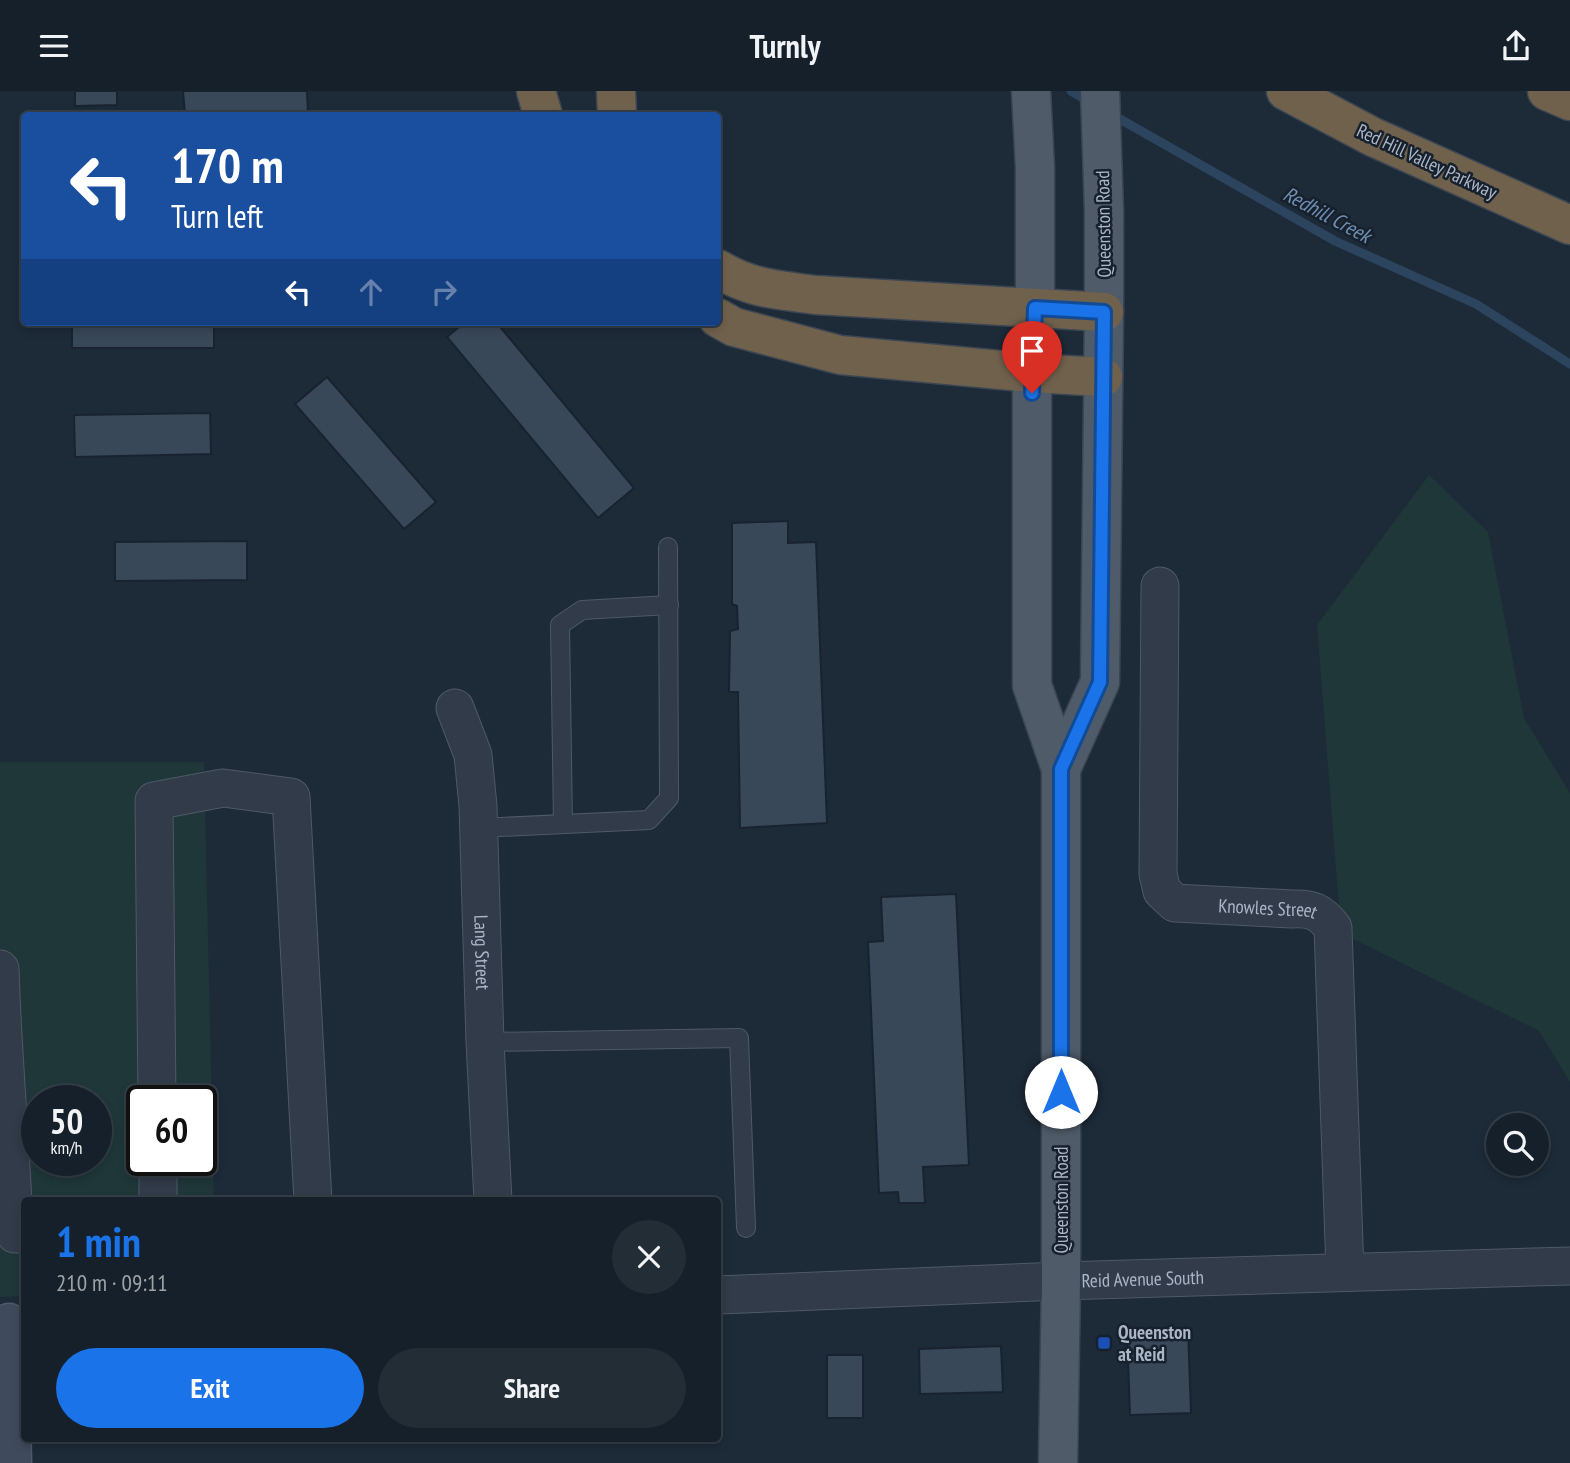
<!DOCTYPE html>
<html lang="en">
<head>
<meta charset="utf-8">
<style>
  :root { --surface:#16202a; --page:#232d36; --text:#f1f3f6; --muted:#9ea3a8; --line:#353e47; --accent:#1a73e8 }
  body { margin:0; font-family:"PT Sans Narrow",sans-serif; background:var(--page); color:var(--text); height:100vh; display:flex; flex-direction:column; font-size:26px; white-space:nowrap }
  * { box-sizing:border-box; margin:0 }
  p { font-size:23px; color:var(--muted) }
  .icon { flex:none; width:38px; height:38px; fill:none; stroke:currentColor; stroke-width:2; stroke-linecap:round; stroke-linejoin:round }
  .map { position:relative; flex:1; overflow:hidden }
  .side { position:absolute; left:21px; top:1106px; width:700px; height:245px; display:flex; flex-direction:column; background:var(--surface); border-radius:7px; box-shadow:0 4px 10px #0003,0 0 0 2px var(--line) }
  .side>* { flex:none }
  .guide { position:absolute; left:21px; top:21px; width:700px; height:214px; border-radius:7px; box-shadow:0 4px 10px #0003,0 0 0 2px var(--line); background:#1a4fa0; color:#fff; overflow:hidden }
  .fabs { position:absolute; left:1486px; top:1022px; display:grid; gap:14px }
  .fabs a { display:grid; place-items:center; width:63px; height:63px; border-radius:50%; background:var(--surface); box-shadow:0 4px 10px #0003,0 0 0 2px var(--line); font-size:35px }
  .speed { position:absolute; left:21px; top:994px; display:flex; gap:14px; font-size:35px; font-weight:700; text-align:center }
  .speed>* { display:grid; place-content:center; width:91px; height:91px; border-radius:50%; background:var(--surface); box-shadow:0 4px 10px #0003,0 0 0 2px var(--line); line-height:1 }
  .speed small { font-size:18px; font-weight:400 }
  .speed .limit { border:4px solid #111; border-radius:10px; background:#fff; color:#111 }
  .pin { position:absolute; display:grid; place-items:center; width:60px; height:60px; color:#fff; margin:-72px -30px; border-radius:50% 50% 50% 0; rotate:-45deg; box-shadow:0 0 7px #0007 }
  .pin .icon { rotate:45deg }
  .me { position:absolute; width:77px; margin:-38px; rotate:0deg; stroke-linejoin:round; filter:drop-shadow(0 0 5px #0008) }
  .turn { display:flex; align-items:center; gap:24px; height:147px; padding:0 35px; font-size:32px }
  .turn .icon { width:91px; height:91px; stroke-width:2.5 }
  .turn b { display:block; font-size:49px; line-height:60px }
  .lanes { display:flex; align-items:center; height:66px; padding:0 35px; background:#0003; justify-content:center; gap:35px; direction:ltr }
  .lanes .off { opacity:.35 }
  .round { display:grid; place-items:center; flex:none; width:74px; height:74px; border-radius:37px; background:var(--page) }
  .summary { display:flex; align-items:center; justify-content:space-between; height:119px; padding:0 35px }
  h1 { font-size:42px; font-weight:700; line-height:52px; color:var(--accent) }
  .cta { display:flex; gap:14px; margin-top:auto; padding:14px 35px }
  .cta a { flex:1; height:80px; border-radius:42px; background:var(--accent); color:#fff; font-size:28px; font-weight:700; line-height:80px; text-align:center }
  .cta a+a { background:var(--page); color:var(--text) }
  header { display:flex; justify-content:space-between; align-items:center; height:91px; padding:0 35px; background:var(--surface); font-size:32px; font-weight:700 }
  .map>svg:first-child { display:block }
  .green { fill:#1f3739; fill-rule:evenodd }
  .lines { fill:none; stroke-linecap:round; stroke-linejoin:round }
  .stream { stroke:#2d445f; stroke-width:9 }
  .building { fill:#394859; stroke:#19232f; stroke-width:2 }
  .lane-casing { stroke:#4f5967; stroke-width:20 }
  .street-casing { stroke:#4f5967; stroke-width:39 }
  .secondary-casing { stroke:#4f5967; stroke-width:41 }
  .primary-casing { stroke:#3b4552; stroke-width:41 }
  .highway-casing { stroke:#3c4653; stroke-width:41 }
  .lane { stroke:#313b49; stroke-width:18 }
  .street { stroke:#313b49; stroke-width:37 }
  .secondary { stroke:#3f4a5c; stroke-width:38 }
  .primary { stroke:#4f5b69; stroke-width:38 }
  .highway { stroke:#70614d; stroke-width:38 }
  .route-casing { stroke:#114b97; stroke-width:18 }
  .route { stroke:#1a73e8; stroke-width:12 }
  .transit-dot { fill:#1a4fb4; stroke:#17212d; stroke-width:2.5 }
  .labels { text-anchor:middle; stroke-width:5; stroke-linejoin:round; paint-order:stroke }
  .street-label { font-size:19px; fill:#abb6c6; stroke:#17212d }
  .poi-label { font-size:19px; font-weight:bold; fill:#abb6c6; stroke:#17212d; text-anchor:start }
  .water-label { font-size:21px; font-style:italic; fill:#708eb2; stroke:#17212d }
</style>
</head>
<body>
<header><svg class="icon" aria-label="menu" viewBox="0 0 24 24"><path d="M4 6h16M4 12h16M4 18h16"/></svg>Turnly<svg class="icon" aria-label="share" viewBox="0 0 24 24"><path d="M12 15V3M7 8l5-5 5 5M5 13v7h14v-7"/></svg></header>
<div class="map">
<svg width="1570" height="1372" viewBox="0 0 1570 1372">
  <rect width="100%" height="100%" fill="#1d2a38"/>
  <!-- green -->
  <g class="green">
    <path d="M1429 384 1488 441 1524 627 1570 702V991L1539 940 1341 842 1317 534Z"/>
    <path d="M0 671H204L214 1109 24 1110V1205L0 1206ZM37 1010H96V1069H37ZM142 1010H201V1069H142Z"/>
  </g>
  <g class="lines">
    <!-- stream -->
    <g class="stream">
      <path d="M1071 0 1090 11"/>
      <path d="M1111 23 1335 150 1476 213 1570 273"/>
    </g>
  </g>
  <!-- building -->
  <g class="building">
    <path d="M75 0H117V14L75 15Z"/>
    <path d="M183 0H307L308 24H185Z"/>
    <rect x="72" y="231" width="142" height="26"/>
    <path d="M465 231H496L634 397 598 427 447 246Z"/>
    <path d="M327 286 436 411 404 438 295 313Z"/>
    <path d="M210 322 211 363 75 366 74 324Z"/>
    <path d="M788 430V452L816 451 827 732 740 737 738 601H729L730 540 738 538 737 515 732 513V432Z"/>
    <path d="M247 450V489L115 490V451Z"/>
    <path d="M956 803 969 1074 923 1076 925 1112H899L898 1101 879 1102 868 851 883 850 881 806Z"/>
    <path d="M1188 1238 1191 1322 1130 1324 1127 1240Z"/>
    <path d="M1001 1255 1003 1301 920 1303 919 1258Z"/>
    <rect x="827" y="1264" width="36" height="63"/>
  </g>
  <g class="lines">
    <defs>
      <g id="lane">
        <path d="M563 733 560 534 582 519 669 514"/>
        <path d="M479 737 649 729 669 707 668 456"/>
        <path d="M485 951 739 947 746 1137"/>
      </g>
      <g id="street">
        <path id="s1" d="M1160 495 1158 783 1162 800 1175 812 1292 818C1312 817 1321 821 1333 837L1345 1181"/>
        <path id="s2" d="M455 617 473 664 478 715 485 951 493 1110"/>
        <path d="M0 878 2 928H0"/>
        <path d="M2 928 15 1143H24"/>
        <path d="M157 1010 154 710 223 697 291 706 313 1110"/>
        <path d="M158 1069V1110"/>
        <path id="s3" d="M718 1204 1061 1190 1570 1175"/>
      </g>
      <path id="secondary" d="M9 1232 12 1372"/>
      <g id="primary">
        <path d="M1031 0 1035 77V217L1032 282V594L1061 678V1190L1058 1372"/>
        <path d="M1061 678 1100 591 1104 221V121L1100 0"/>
      </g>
      <g id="highway">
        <path d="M536 0 543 24"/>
        <path d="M616 0 617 24"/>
        <path d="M1286 0 1373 46 1570 134"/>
        <path d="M1547 0 1570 10"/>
        <path d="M718 178C751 198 778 199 816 204L1104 221"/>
        <path d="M718 227 734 236 840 264 1032 282 1103 286"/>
      </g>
    </defs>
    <!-- lane casing -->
    <use href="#lane" class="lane-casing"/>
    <!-- street casing -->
    <use href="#street" class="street-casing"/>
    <!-- secondary casing -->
    <use href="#secondary" class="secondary-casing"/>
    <!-- primary casing -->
    <use href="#primary" class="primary-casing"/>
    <!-- highway casing -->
    <use href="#highway" class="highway-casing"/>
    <!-- lane -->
    <use href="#lane" class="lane"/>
    <!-- street -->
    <use href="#street" class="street"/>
    <!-- secondary -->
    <use href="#secondary" class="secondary"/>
    <!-- primary -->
    <use href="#primary" class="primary"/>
    <!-- highway -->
    <use href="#highway" class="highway"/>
  </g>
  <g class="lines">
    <defs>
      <path id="route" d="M1032 302 1035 217 1104 221 1100 591 1061 678V1001"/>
    </defs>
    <!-- route casing -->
    <use href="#route" class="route-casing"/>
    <!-- route -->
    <use href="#route" class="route"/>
  </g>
  <!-- markers -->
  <rect class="transit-dot" x="1097" y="1245" width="14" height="14" rx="3.5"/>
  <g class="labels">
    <!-- street labels -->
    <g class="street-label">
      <text transform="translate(1427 70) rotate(25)" y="7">Red Hill Valley Parkway</text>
      <text transform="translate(1103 133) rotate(-91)" y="7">Queenston Road</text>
      <text dy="7" stroke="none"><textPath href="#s1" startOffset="416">Knowles Street</textPath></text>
      <text dy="7" stroke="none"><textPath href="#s2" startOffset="248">Lang Street</textPath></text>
      <text transform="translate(1061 1109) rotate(-90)" y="7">Queenston Road</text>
      <text dy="7" stroke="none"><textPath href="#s3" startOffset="425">Reid Avenue South</textPath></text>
    </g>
    <!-- poi labels -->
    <g class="poi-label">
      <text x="1118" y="1248">Queenston<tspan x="1118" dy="22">at Reid</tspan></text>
    </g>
    <!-- water labels -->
    <g class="water-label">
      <text transform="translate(1327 124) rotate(28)" y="7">Redhill Creek</text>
    </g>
  </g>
</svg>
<div class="fabs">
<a><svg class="icon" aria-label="search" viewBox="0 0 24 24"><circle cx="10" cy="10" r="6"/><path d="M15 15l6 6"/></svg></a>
</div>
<div class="speed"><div>50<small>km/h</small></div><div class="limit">60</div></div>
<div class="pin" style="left:1032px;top:302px;background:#d93025"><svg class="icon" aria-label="arrive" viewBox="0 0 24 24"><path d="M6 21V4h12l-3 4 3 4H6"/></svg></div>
<svg class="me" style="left:1061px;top:1001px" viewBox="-20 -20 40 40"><circle r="19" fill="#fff"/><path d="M0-13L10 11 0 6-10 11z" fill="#1a73e8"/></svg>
<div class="guide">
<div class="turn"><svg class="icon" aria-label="left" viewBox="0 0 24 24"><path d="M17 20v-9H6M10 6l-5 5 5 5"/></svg><div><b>170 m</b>Turn left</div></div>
<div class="lanes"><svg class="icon" aria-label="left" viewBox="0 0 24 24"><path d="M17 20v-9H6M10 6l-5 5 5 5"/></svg><svg class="icon off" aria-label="ahead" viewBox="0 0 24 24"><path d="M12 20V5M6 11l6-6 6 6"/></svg><svg class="icon off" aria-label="right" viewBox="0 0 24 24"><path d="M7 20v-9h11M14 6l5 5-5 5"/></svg></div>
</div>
<section class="side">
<div class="summary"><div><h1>1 min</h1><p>210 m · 09:11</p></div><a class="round"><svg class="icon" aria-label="close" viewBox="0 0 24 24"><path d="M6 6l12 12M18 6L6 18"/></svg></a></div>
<div class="cta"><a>Exit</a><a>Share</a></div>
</section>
</div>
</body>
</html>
